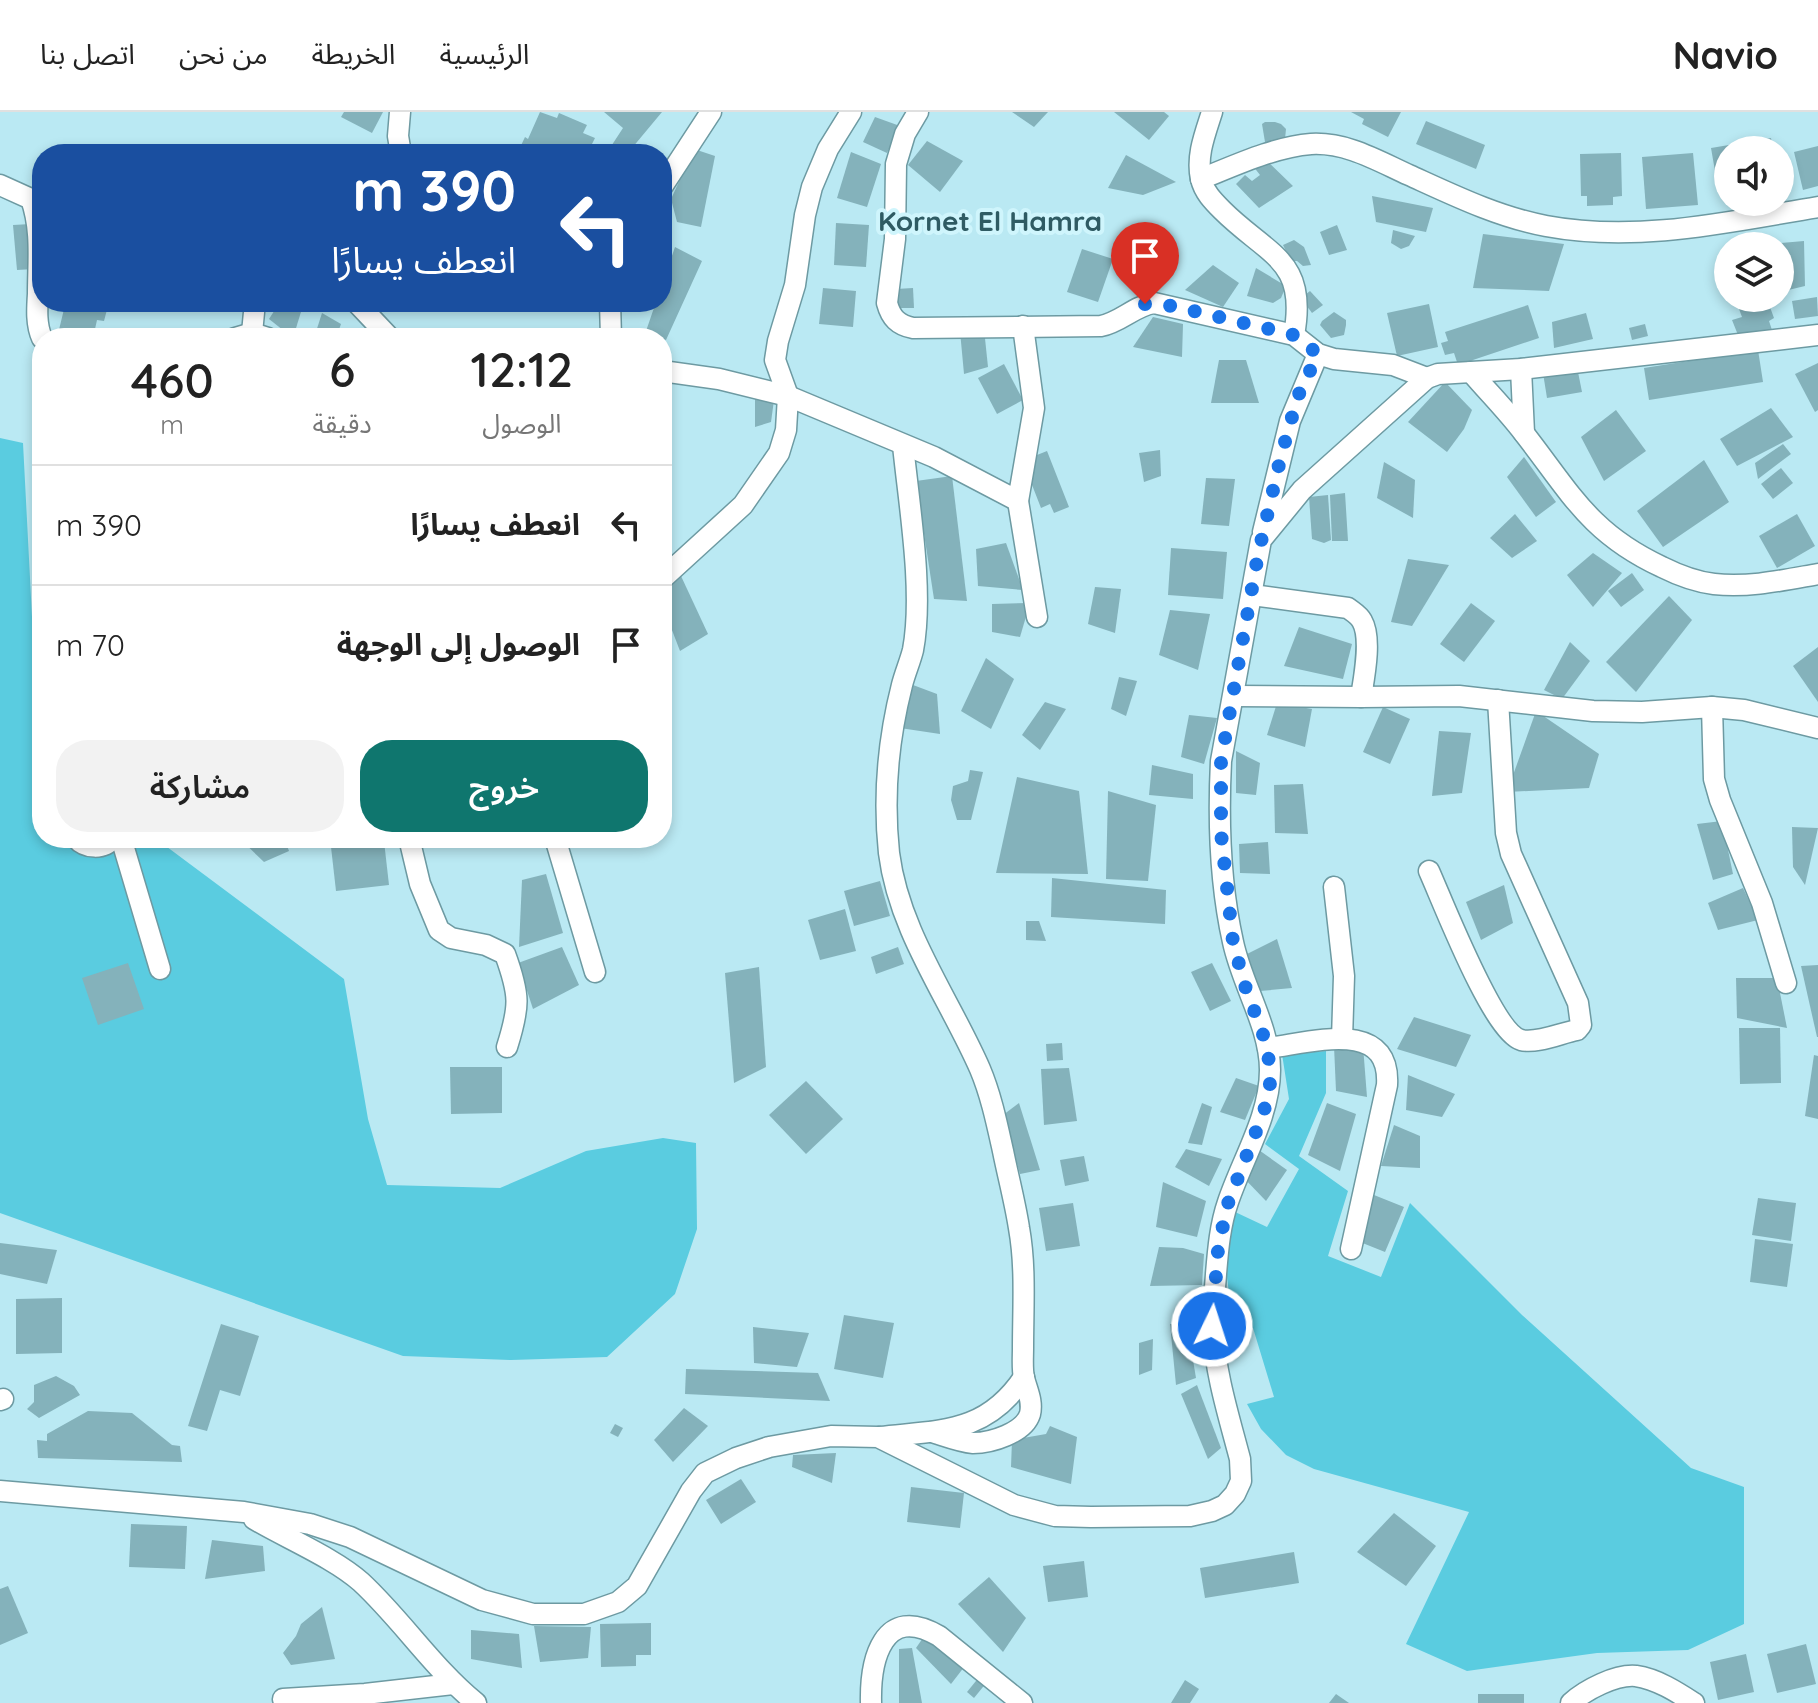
<!DOCTYPE html>
<html lang="ar">
<head>
<meta charset="utf-8">
<style>
  :root { --surface:#fff; --page:#f2f2f2; --text:#222; --muted:#767676; --line:#e0e0e0; --accent:#0f766e }
  body { margin:0; font-family:Quicksand,"Noto Sans Arabic",sans-serif; background:var(--page); color:var(--text); direction:rtl; height:100vh; display:flex; flex-direction:column; font-size:30px; white-space:nowrap }
  * { box-sizing:border-box; margin:0 }
  p { font-size:26px; color:var(--muted) }
  .icon { flex:none; width:44px; height:44px; fill:none; stroke:currentColor; stroke-width:2; stroke-linecap:round; stroke-linejoin:round }
  .map { position:relative; flex:1; overflow:hidden; direction:ltr }
  .drawer { position:absolute; left:32px; top:216px; width:640px; height:520px; display:flex; flex-direction:column; background:var(--surface); border-radius:32px; box-shadow:0 4px 12px #0003; direction:rtl }
  .drawer>* { flex:none }
  .banner { position:absolute; left:32px; top:32px; width:640px; height:168px; border-radius:32px; box-shadow:0 4px 12px #0003; direction:rtl; background:#1a4fa0; color:#fff; overflow:hidden }
  .tools { position:absolute; left:1714px; top:24px; display:grid; gap:16px }
  .tools a { display:grid; place-items:center; width:80px; height:80px; border-radius:50%; background:var(--surface); box-shadow:0 4px 12px #0003; font-size:40px }
  .pin { position:absolute; display:grid; place-items:center; width:68px; height:68px; color:#fff; margin:-82px -34px; border-radius:50% 50% 50% 0; rotate:-45deg; box-shadow:0 0 8px #0007 }
  .pin .icon { rotate:45deg }
  .me { position:absolute; width:88px; margin:-44px; rotate:4deg; stroke-linejoin:round; filter:drop-shadow(0 0 6px #0008) }
  .turn { display:flex; align-items:center; gap:28px; height:168px; padding:0 24px; font-size:36px }
  .turn .icon { width:104px; height:104px; stroke-width:2.5 }
  .turn b { display:block; font-size:56px; line-height:68px }
  .eta { display:flex; justify-content:space-evenly; align-items:center; height:136px; text-align:center }
  .eta b { font-size:48px; font-weight:600; line-height:56px }
  .primary-button { display:flex; gap:16px; margin-top:auto; padding:16px 24px }
  .primary-button a { flex:1; height:92px; border-radius:32px; background:var(--accent); color:#fff; font-size:32px; font-weight:600; line-height:92px; text-align:center }
  .primary-button a+a { background:var(--page); color:var(--text) }
  ul { padding:0; list-style:none }
  li { display:flex; align-items:center; gap:24px; height:120px; padding:0 24px; border-top:2px solid var(--line) }
  li div { flex:1 }
  li b { display:block; font-size:30px }
  li em { font-style:normal }
  header { display:flex; align-items:center; gap:48px; box-sizing:border-box; height:112px; padding:0 40px; background:var(--surface); border-bottom:2px solid var(--line) }
  header strong { font-size:38px }
  nav { display:flex; gap:44px; margin-inline-start:auto; font-size:28px }
  .map>svg:first-child { display:block }
  .green { fill:#5acce0 }
  .building { fill:#84b2bb }
  .lines { fill:none; stroke-linecap:round; stroke-linejoin:round }
  .minor-casing { stroke:#6d9aa2; stroke-width:23 }
  .minor { stroke:#fff; stroke-width:20 }
  .route { stroke:#1a73e8; stroke-width:14; stroke-dasharray:0 25.2 }
  .labels { text-anchor:middle; stroke-width:8; stroke-linejoin:round; paint-order:stroke }
  .quarter-label { font-size:28px; font-weight:bold; fill:#2f5b63; stroke:#cff5fc }
</style>
</head>
<body>
<header>
<strong>Navio</strong>
<nav><a>الرئيسية</a><a>الخريطة</a><a>من نحن</a><a>اتصل بنا</a></nav>
</header>
<div class="map">
<svg width="1818" height="1591" viewBox="0 0 1818 1591">
  <rect width="100%" height="100%" fill="#bae9f3"/>
  <!-- green -->
  <g class="green">
    <path d="M0 326 23 331 39 640 42 642V726H155L344 867 368 1007 387 1073 500 1076 586 1039 663 1026 696 1031 697 1117 675 1182 607 1245 511 1248 403 1244 0 1101Z"/>
    <path d="M1326 939V981L1299 1044 1348 1079 1328 1144 1381 1165 1410 1091 1522 1203 1691 1356 1744 1375V1512L1688 1538 1597 1541 1467 1559 1406 1532 1469 1400 1314 1357 1286 1343 1261 1317 1247 1292 1274 1285 1253 1216 1234 1221 1226 1157 1233 1099 1267 1115 1299 1057 1265 1032 1289 987 1282 942Z"/>
  </g>
  <!-- building -->
  <g class="building">
    <path d="M344 0H383L372 21 341 5Z"/>
    <path d="M540 0 557 6 559 1 587 13 583 21 595 26 587 42H517L525 25 528 27Z"/>
    <path d="M604 0H662L627 42H606L623 16Z"/>
    <path d="M1012 0H1048L1034 15Z"/>
    <path d="M1114 0H1164L1169 4 1149 28Z"/>
    <path d="M1351 0H1401L1388 25 1362 12 1364 7Z"/>
    <path d="M875 5 900 14 887 41 863 30Z"/>
    <path d="M1426 9 1485 33 1476 57 1416 32Z"/>
    <path d="M1265 10H1275L1281 12 1286 17 1285 27 1265 30 1262 12Z"/>
    <path d="M1771 26 1773 38H1728V80L1719 82 1711 36Z"/>
    <path d="M927 29 963 49 940 80 908 53Z"/>
    <path d="M1818 34V74L1803 78 1794 40Z"/>
    <path d="M694 37 715 44 701 115 677 110 671 87Z"/>
    <path d="M851 40 881 52 867 95 837 86Z"/>
    <path d="M1621 41 1622 84 1613 85V93L1587 94V84H1581L1580 42Z"/>
    <path d="M1693 41 1698 93 1646 97 1642 45Z"/>
    <path d="M1126 43 1176 70 1143 83 1108 76Z"/>
    <path d="M1265 47 1293 74 1259 96 1236 72 1245 63 1252 69 1260 63 1253 54Z"/>
    <path d="M1372 84 1433 96 1426 120 1376 110Z"/>
    <path d="M836 111 869 113 866 155 834 153Z"/>
    <path d="M31 112 34 157 17 158 13 113Z"/>
    <path d="M1337 113 1347 138 1329 143 1320 120Z"/>
    <path d="M1393 118 1415 124 1409 134 1401 137 1391 131Z"/>
    <path d="M1483 122 1564 132 1549 179 1473 176Z"/>
    <path d="M1294 128 1304 135 1311 153 1303 154 1297 149H1291L1283 133Z"/>
    <path d="M1804 129 1805 174 1780 180V134H1771V132Z"/>
    <path d="M675 135 702 149 666 228 645 222 656 190H662V173Z"/>
    <path d="M1082 137 1113 147 1098 190 1067 180Z"/>
    <path d="M1213 153 1239 171 1223 195 1185 178Z"/>
    <path d="M1256 156 1286 174 1281 186 1273 191 1247 184Z"/>
    <path d="M823 176 856 179 853 215 819 212Z"/>
    <path d="M913 176 914 196H896V177Z"/>
    <path d="M1310 179 1323 193 1312 201 1301 186Z"/>
    <path d="M1817 185 1818 204 1795 207 1792 189Z"/>
    <path d="M1767 187 1774 206 1769 209 1773 221 1740 228 1732 208 1742 205 1739 197Z"/>
    <path d="M71 190H109L104 209 97 208 93 226H57L65 193Z"/>
    <path d="M280 190H304L293 226 269 207Z"/>
    <path d="M1429 192 1438 235 1397 244 1387 201Z"/>
    <path d="M1528 193 1539 226 1458 253 1454 241 1445 243 1441 231 1448 229 1445 220Z"/>
    <path d="M1334 200 1346 208V213L1344 223 1331 226 1320 213 1322 209Z"/>
    <path d="M322 201 341 212 336 226H314Z"/>
    <path d="M1586 201 1593 227 1554 236 1552 210Z"/>
    <path d="M1153 205 1183 212 1182 245 1133 235Z"/>
    <path d="M1645 212 1648 224 1632 228 1629 216Z"/>
    <path d="M984 217 988 255 964 262 960 219Z"/>
    <path d="M1758 238 1763 270 1649 288 1644 256Z"/>
    <path d="M1219 248H1246L1259 291H1211Z"/>
    <path d="M1818 251V298L1815 300 1795 262Z"/>
    <path d="M1004 252 1023 288 997 302 978 266Z"/>
    <path d="M1577 255 1582 280 1547 286 1543 261Z"/>
    <path d="M1445 270 1472 298 1464 317 1447 340 1408 310Z"/>
    <path d="M755 284 774 288 771 310 755 315Z"/>
    <path d="M1771 296 1793 325 1737 354 1720 327Z"/>
    <path d="M1616 298 1646 339 1604 369 1581 325Z"/>
    <path d="M1783 332 1791 342 1758 367 1755 351Z"/>
    <path d="M1160 338 1161 364 1144 370 1139 341Z"/>
    <path d="M1047 339 1069 395 1054 401 1050 392 1041 396 1027 360V347Z"/>
    <path d="M1524 345 1556 390 1536 405 1507 365Z"/>
    <path d="M1704 348 1729 390 1663 435 1637 399Z"/>
    <path d="M1384 350 1415 368 1413 406 1377 386Z"/>
    <path d="M1781 356 1793 371 1773 387 1761 372Z"/>
    <path d="M952 364 967 489 934 487 916 369Z"/>
    <path d="M1206 366 1235 367 1229 414 1201 412Z"/>
    <path d="M1345 381 1348 429H1332L1330 383Z"/>
    <path d="M1328 383 1331 428 1324 431 1312 427 1309 385Z"/>
    <path d="M1515 402 1537 429 1512 446 1490 426Z"/>
    <path d="M1797 402 1815 434 1777 456 1759 424Z"/>
    <path d="M1006 431 1023 478 978 474 976 437Z"/>
    <path d="M1171 436 1227 440 1223 487 1168 483Z"/>
    <path d="M1593 441 1622 461 1593 495 1567 463Z"/>
    <path d="M1408 447 1449 453 1412 514 1391 510Z"/>
    <path d="M1632 461 1644 478 1621 495 1608 479Z"/>
    <path d="M681 464 708 522 680 539 662 492V475Z"/>
    <path d="M1095 475 1121 477 1115 521 1088 512Z"/>
    <path d="M1669 484 1692 508 1636 580 1606 550Z"/>
    <path d="M1030 491 1020 525 992 520V492Z"/>
    <path d="M1471 491 1495 509 1464 550 1440 532Z"/>
    <path d="M1170 498 1210 502 1198 558 1159 543Z"/>
    <path d="M1299 515 1352 532 1343 567 1284 554Z"/>
    <path d="M1570 530 1590 549 1562 587 1544 578Z"/>
    <path d="M1818 535V590L1793 554Z"/>
    <path d="M986 546 1014 567 991 617 961 599Z"/>
    <path d="M1119 565 1137 569 1126 604 1111 597Z"/>
    <path d="M913 573 937 582 940 622 900 616Z"/>
    <path d="M1045 590 1066 597 1040 638 1022 623Z"/>
    <path d="M1277 591 1312 597 1305 635 1267 623Z"/>
    <path d="M1383 595 1410 607 1390 652 1363 640Z"/>
    <path d="M1536 599 1599 642 1589 676 1507 680Z"/>
    <path d="M1189 603 1217 606 1204 652 1181 645Z"/>
    <path d="M1439 619 1471 621 1462 681 1432 684Z"/>
    <path d="M1236 639 1260 651 1256 683 1236 681Z"/>
    <path d="M1152 653 1193 662V687L1149 683Z"/>
    <path d="M970 658 983 660 971 708H957L951 688 953 674 968 669Z"/>
    <path d="M1017 665 1079 679 1088 762 996 761Z"/>
    <path d="M1303 672 1308 722 1275 721 1274 673Z"/>
    <path d="M1108 679 1156 693 1148 769 1106 767Z"/>
    <path d="M1722 709 1733 762 1713 768 1697 712Z"/>
    <path d="M1792 715 1818 716 1805 773 1793 755Z"/>
    <path d="M239 726H284L289 739 264 750Z"/>
    <path d="M384 729 389 773 336 779 331 735Z"/>
    <path d="M1268 730 1270 762 1240 761 1239 732Z"/>
    <path d="M546 762 563 821 519 835 522 768Z"/>
    <path d="M1052 766 1166 778 1165 812 1051 805Z"/>
    <path d="M880 769 890 804 854 814 844 779Z"/>
    <path d="M1504 773 1513 811 1481 828 1466 790Z"/>
    <path d="M1743 776 1758 808 1718 818 1708 791Z"/>
    <path d="M845 797 856 839 820 848 808 808Z"/>
    <path d="M1026 809H1039L1046 829 1026 828Z"/>
    <path d="M1277 827 1292 876 1260 879 1247 842Z"/>
    <path d="M562 835 579 873 533 897 518 851Z"/>
    <path d="M898 835 904 852 876 862 871 845Z"/>
    <path d="M128 851 144 897 98 913 82 866Z"/>
    <path d="M1212 851 1231 889 1210 899 1191 860Z"/>
    <path d="M1818 853V925H1817L1801 854Z"/>
    <path d="M759 855 766 955 734 971 725 861Z"/>
    <path d="M1736 866H1777L1787 916 1737 906Z"/>
    <path d="M1414 905 1471 923 1456 955 1397 937Z"/>
    <path d="M1739 916H1780L1781 971 1740 972Z"/>
    <path d="M1062 931 1063 948 1047 949 1046 932Z"/>
    <path d="M1334 934H1363L1367 985 1336 979Z"/>
    <path d="M1814 943 1818 944V1007L1805 1004Z"/>
    <path d="M450 955H502V1001L451 1002Z"/>
    <path d="M1069 956 1077 1009 1044 1013 1041 957Z"/>
    <path d="M1408 963 1455 982 1442 1005 1406 998Z"/>
    <path d="M1236 966 1259 974 1245 1008 1220 1000Z"/>
    <path d="M806 969 843 1007 806 1042 769 1003Z"/>
    <path d="M1019 991 1040 1058 1020 1062 1003 1003Z"/>
    <path d="M1202 991 1212 995 1202 1033 1188 1031Z"/>
    <path d="M1327 991 1356 1002 1340 1059 1308 1043Z"/>
    <path d="M1394 1013 1420 1024V1056L1381 1054Z"/>
    <path d="M1256 1036 1287 1058 1266 1089 1241 1063Z"/>
    <path d="M1186 1037 1222 1047 1209 1074 1175 1055Z"/>
    <path d="M1084 1044 1089 1069 1065 1074 1060 1048Z"/>
    <path d="M1163 1070 1206 1089 1197 1125 1156 1115Z"/>
    <path d="M1374 1083 1404 1095 1385 1140 1355 1128Z"/>
    <path d="M1758 1086 1796 1091 1791 1129 1752 1123Z"/>
    <path d="M1073 1091 1080 1134 1046 1139 1039 1096Z"/>
    <path d="M1755 1127 1793 1132 1787 1175 1750 1170Z"/>
    <path d="M0 1131 57 1138 47 1172 0 1162Z"/>
    <path d="M1159 1135 1183 1136 1204 1142 1202 1173 1150 1174Z"/>
    <path d="M62 1186V1241L16 1242V1187Z"/>
    <path d="M844 1203 894 1211 883 1266 834 1257Z"/>
    <path d="M221 1212 259 1224 240 1284 220 1278 207 1319 188 1314Z"/>
    <path d="M1170 1212H1187L1196 1266 1176 1273Z"/>
    <path d="M753 1215 809 1221 797 1255 754 1251Z"/>
    <path d="M1153 1227 1152 1258 1139 1263V1231Z"/>
    <path d="M686 1257 818 1261 830 1289 685 1282Z"/>
    <path d="M56 1264 74 1274 80 1283 39 1306 27 1297 34 1290V1273Z"/>
    <path d="M1197 1273 1221 1336 1208 1347 1181 1282Z"/>
    <path d="M684 1296 708 1314 673 1350 654 1328Z"/>
    <path d="M88 1299 132 1301 172 1333 180 1334 182 1350 38 1346 37 1328 47 1329V1322Z"/>
    <path d="M615 1312 623 1316 618 1325 610 1321Z"/>
    <path d="M1050 1314 1077 1325 1071 1372 1011 1355 1012 1328 1046 1322Z"/>
    <path d="M836 1341 832 1371 792 1355 793 1343Z"/>
    <path d="M741 1367 756 1390 721 1412 706 1388Z"/>
    <path d="M911 1375 964 1381 960 1416 907 1410Z"/>
    <path d="M1394 1401 1436 1434 1406 1474 1357 1440Z"/>
    <path d="M131 1412 187 1414 185 1457 129 1455Z"/>
    <path d="M212 1428 263 1434 265 1459 205 1467Z"/>
    <path d="M1294 1440 1299 1471 1205 1486 1200 1456Z"/>
    <path d="M1084 1449 1088 1485 1048 1490 1043 1454Z"/>
    <path d="M989 1465 1026 1506 1003 1540 958 1492Z"/>
    <path d="M8 1474 28 1521 0 1533V1477Z"/>
    <path d="M322 1495 335 1547 291 1553 283 1541 296 1524 301 1512Z"/>
    <path d="M651 1511V1543H636V1554L601 1555 600 1512Z"/>
    <path d="M534 1514 591 1515 588 1546 540 1550Z"/>
    <path d="M471 1518 519 1522 522 1556 471 1547Z"/>
    <path d="M927 1520 968 1550 951 1572 916 1536Z"/>
    <path d="M1806 1532 1816 1572 1777 1581 1767 1542Z"/>
    <path d="M912 1536 922 1591H899V1537Z"/>
    <path d="M1746 1542 1754 1580 1718 1588 1710 1550Z"/>
    <path d="M980 1564 987 1570 974 1586 967 1580Z"/>
    <path d="M1185 1568 1199 1577 1190 1591H1171Z"/>
    <path d="M1336 1582 1349 1591H1329Z"/>
    <rect x="1478" y="1582" width="46" height="9"/>
  </g>
  <g class="lines">
    <defs>
      <g id="minor">
        <path d="M400 0 398 24 401 42"/>
        <path d="M918 0 905 22 896 52 895 127 887 191C891 206 898 213 913 216L1101 214C1121 210 1134 194 1154 191L1294 223 1318 242 1334 247 1393 253 1427 266"/>
        <path d="M1212 0C1205 22 1196 44 1201 67 1204 80 1213 89 1222 98 1268 144 1308 147 1294 223"/>
        <path d="M1201 67C1236 53 1274 35 1311 32 1347 30 1378 49 1409 63 1453 83 1498 105 1546 114 1637 131 1728 110 1818 95"/>
        <path d="M0 73 31 87C42 118 38 150 38 182 37 197 36 213 42 226"/>
        <path d="M662 75 711 0"/>
        <path d="M356 190 390 226"/>
        <path d="M610 190 611 226"/>
        <path d="M252 221 255 190"/>
        <path d="M235 226 252 221 268 226"/>
        <path d="M1521 257 1524 321"/>
        <path d="M662 259 719 267 788 284 934 345 1018 389 1034 296 1023 214"/>
        <path d="M1471 260C1488 280 1507 299 1523 320 1570 380 1589 421 1662 455 1678 463 1697 470 1714 472 1749 476 1784 468 1818 462"/>
        <path d="M903 333C909 393 924 480 913 538 910 550 905 561 902 573 888 628 883 684 889 741 899 820 949 886 980 957 991 983 997 1012 1003 1039 1008 1064 1015 1090 1019 1116 1026 1155 1023 1196 1023 1236 1023 1246 1022 1257 1024 1266 1027 1278 1033 1289 1030 1302 1024 1321 991 1331 973 1331 960 1330 945 1324 932 1320"/>
        <path d="M1018 389 1037 505"/>
        <path d="M1263 420 1290 309 1318 242"/>
        <path d="M662 467 743 393 779 341 786 318 788 284 775 248 778 229 795 173 805 103 812 75 828 37 851 0"/>
        <path d="M1252 483 1348 496C1353 500 1359 503 1362 509 1372 526 1364 566 1361 585L1459 584 1593 599 1642 600 1712 595 1744 598 1818 616"/>
        <path d="M1235 584 1361 585"/>
        <path d="M1712 595 1714 667 1720 688 1762 791 1786 871"/>
        <path d="M76 726C85 737 104 738 113 726"/>
        <path d="M121 726 160 857"/>
        <path d="M409 726 420 772 439 818 451 826 486 833 505 842C520 883 520 894 507 935"/>
        <path d="M555 726 595 860"/>
        <path d="M1429 759C1443 790 1493 920 1521 928 1537 932 1561 921 1577 918L1581 913 1578 891 1511 742 1506 721 1498 588"/>
        <path d="M1334 775 1344 864 1342 927"/>
        <path d="M1268 936C1310 931 1391 905 1387 973L1351 1137"/>
        <path d="M0 1288 3 1287"/>
        <path d="M880 1325C941 1318 986 1322 1024 1265"/>
        <path d="M0 1379 244 1400 310 1412 350 1425 482 1488 533 1502H584L618 1490 637 1474 691 1379 705 1361 736 1346 769 1335 831 1324 878 1325 1014 1393 1055 1404 1091 1405 1190 1404 1212 1399 1225 1393 1235 1382 1241 1369 1240 1347C1229 1305 1215 1261 1213 1217 1212 1199 1215 1180 1216 1162 1218 1138 1220 1113 1228 1090 1242 1048 1270 1004 1270 958 1270 915 1242 873 1233 830 1220 772 1218 709 1221 649L1261 428 1302 378 1427 266 1438 262 1521 257 1818 223"/>
        <path d="M254 1407C286 1426 334 1446 361 1470 402 1508 432 1555 476 1591"/>
        <path d="M283 1587 365 1582 453 1572"/>
        <path d="M871 1591C870 1548 883 1491 939 1524L1022 1591"/>
        <path d="M1571 1591C1585 1578 1616 1562 1636 1564 1657 1567 1677 1580 1694 1591"/>
      </g>
    </defs>
    <!-- minor casing -->
    <use href="#minor" class="minor-casing"/>
    <!-- minor -->
    <use href="#minor" class="minor"/>
  </g>
  <g class="lines">
    <!-- route -->
    <path class="route" d="M1145 192 1173 194 1294 223 1318 242 1298 284 1281 344 1258 443 1221 649V721L1233 830 1245 874 1268 936 1270 974 1264 999 1227 1094 1218 1138 1212 1214"/>
  </g>
  <g class="labels">
    <!-- quarter labels -->
    <g class="quarter-label">
      <text x="990" y="119">Kornet El Hamra</text>
    </g>
  </g>
</svg>
<div class="tools">
<a><svg class="icon" aria-label="sound" viewBox="0 0 24 24"><path d="M4 9h4l5-4v14l-5-4H4zM17 9q2 3 0 6"/></svg></a>
<a><svg class="icon" aria-label="layers" viewBox="0 0 24 24"><path d="M12 4l9 5-9 5-9-5zM3 14l9 5 9-5"/></svg></a>
</div>
<div class="pin" style="left:1145px;top:192px;background:#d93025"><svg class="icon" aria-label="arrive" viewBox="0 0 24 24"><path d="M6 21V4h12l-3 4 3 4H6"/></svg></div>
<svg class="me" style="left:1212px;top:1214px" viewBox="-20 -20 40 40"><circle r="17" fill="#1a73e8" stroke="#fff" stroke-width="3"/><path d="M0-11L8 9 0 5-8 9z" fill="#fff"/></svg>
<div class="banner">
<div class="turn"><svg class="icon" aria-label="left" viewBox="0 0 24 24"><path d="M17 20v-9H6M10 6l-5 5 5 5"/></svg><div><b>390 m</b>انعطف يسارًا</div></div>
</div>
<section class="drawer">
<div class="eta">
<div><b>12:12</b><p>الوصول</p></div>
<div><b>6</b><p>دقيقة</p></div>
<div><b>460</b><p>m</p></div>
</div>
<ul>
<li><svg class="icon" aria-label="left" viewBox="0 0 24 24"><path d="M17 20v-9H6M10 6l-5 5 5 5"/></svg><div><b>انعطف يسارًا</b></div><em>390 m</em></li>
<li><svg class="icon" aria-label="arrive" viewBox="0 0 24 24"><path d="M6 21V4h12l-3 4 3 4H6"/></svg><div><b>الوصول إلى الوجهة</b></div><em>70 m</em></li>
</ul>
<div class="primary-button"><a>خروج</a><a>مشاركة</a></div>
</section>
</div>
</body>
</html>
